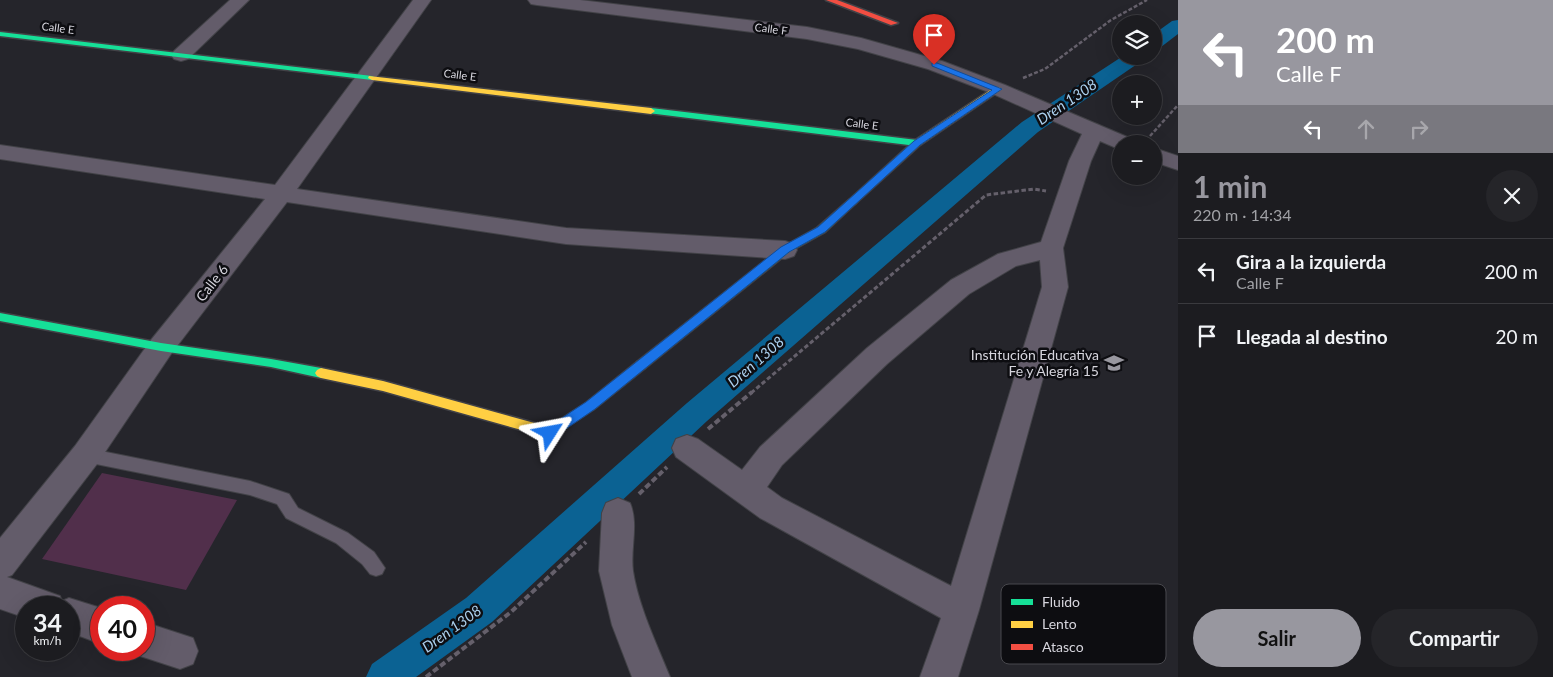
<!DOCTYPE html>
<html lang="es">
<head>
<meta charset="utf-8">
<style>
  :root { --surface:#1c1c20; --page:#252529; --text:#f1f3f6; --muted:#a0a1a5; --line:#3a3a3e; --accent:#98979f }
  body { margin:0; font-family:Lato,sans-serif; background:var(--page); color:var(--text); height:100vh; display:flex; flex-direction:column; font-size:19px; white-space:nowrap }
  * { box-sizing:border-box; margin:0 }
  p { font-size:16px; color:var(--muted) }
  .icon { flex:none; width:28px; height:28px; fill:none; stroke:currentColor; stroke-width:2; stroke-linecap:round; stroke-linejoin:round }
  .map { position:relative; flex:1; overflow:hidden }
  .details { display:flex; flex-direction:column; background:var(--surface); width:375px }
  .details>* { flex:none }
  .banner { background:#98979f; color:#fff; overflow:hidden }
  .controls { position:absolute; left:1112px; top:15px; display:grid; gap:10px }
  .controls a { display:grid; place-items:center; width:50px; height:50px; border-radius:50%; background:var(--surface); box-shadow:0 5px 20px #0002,0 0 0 1px var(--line); font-size:25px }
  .speed { position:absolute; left:15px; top:596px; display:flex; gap:10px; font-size:25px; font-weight:700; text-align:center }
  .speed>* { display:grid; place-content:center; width:65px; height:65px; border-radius:50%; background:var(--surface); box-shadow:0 5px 20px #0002,0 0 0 1px var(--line); line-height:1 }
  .speed small { font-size:12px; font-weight:400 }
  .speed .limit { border:8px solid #d22; background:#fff; color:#111 }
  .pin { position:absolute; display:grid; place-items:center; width:42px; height:42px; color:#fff; margin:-51px -21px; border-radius:50% 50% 50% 0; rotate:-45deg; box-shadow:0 0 5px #0007 }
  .pin .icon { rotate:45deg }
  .me { position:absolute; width:55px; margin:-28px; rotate:56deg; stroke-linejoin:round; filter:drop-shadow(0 0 4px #0008) }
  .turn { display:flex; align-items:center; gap:18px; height:105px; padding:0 15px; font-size:22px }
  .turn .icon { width:65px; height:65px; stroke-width:2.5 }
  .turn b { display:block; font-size:35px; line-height:42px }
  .lanes { display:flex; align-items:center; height:48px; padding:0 15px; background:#0003; justify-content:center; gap:25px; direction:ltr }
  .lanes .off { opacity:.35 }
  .round { display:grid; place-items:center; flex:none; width:52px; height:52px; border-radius:26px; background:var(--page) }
  .summary { display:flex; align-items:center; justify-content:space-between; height:85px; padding:0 15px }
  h1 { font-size:30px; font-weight:700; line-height:38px; color:var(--accent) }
  .action { display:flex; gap:10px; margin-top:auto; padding:10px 15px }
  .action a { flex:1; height:58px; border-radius:30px; background:var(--accent); color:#111; font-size:20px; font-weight:700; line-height:58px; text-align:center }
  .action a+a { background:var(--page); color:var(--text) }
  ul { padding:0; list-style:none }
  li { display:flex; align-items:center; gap:15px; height:65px; padding:0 15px; border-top:1px solid var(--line) }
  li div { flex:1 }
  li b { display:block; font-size:19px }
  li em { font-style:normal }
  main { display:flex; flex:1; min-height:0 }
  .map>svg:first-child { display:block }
  .green { fill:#512f4b }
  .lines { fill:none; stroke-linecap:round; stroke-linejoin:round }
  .canal { fill:#0b6293; fill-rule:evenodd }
  .lane-casing { stroke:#424247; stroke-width:2 }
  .street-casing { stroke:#424247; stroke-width:2 }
  .fast-casing { stroke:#424247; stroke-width:3 }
  .slow-casing { stroke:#424247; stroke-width:3 }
  .jam-casing { stroke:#424247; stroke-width:3 }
  .path-far2 { stroke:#65606b; stroke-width:2.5; stroke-dasharray:4 2; stroke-linecap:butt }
  .path-far1 { stroke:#65606b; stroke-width:3; stroke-dasharray:4.5 2.5; stroke-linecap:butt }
  .path { stroke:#65606b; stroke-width:4; stroke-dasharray:6 3; stroke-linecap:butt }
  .lane { fill:#635c6a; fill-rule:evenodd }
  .street { fill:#635c6a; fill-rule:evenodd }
  .fast { fill:#16e098; fill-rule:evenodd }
  .slow { fill:#ffcf43; fill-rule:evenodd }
  .jam { fill:#f24e42; fill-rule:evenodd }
  .route { fill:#1a73e8; stroke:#114b97 }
  .labels { text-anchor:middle; stroke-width:5; stroke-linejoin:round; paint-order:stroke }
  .far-street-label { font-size:11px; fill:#d6d5dd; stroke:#0d0d11 }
  .street-label { font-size:14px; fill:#d6d5dd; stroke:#0d0d11 }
  .poi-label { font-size:14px; fill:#d6d5dd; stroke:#0d0d11; text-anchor:end }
  .water-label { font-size:15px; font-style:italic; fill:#abd0ee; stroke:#0d0d11 }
  .key { fill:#0d0d11; stroke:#49494e; stroke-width:1 }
  .key-label { font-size:14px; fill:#d6d5dd }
</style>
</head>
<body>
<main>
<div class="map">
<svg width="1178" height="677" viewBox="0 0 1178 677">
  <rect width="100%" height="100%" fill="#25252b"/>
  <!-- green -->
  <path class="green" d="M102 473 237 500 186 590 42 559Z"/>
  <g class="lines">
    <!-- canal -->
    <g class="canal">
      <path d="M1178 20V34L1161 47 1154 49V34L1172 21Z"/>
      <path d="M1123 56H1145L1143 60 1038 132 707 421 492 622 416 677H366L372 664 466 598 687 403 1022 122Z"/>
    </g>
    <defs>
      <path id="lane" d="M86 448 250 481 289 494 298 508 348 533 374 552 385 568 382 574 376 576 370 574 362 564 336 543 286 518 277 504 250 495 86 462 81 460 78 455 81 450Z"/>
      <g id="street">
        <path d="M230 0H249L188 59 181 61 174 59 171 55 174 51Z"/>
        <path d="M413 0H431L297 189 566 228 785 241 794 244 797 250 794 256 785 259 566 244 287 202 171 354 97 464 12 575 7 577 60 596 62 601 69 598 101 608V644L69 632V608H26V618L0 609V538L75 446 151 340 265 199 0 159V145L275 185Z"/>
        <path d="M528 0H580L807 27 861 38 942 61 1005 85 1132 139 1135 144H1121V150L1100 141 1091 161 1063 248 1068 287 979 610 958 677H920L941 618 760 518 676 457 672 448 676 439 687 435 698 439 742 470 760 447 867 348 951 280 998 254 1041 242 1069 161 1082 134 991 93 928 69 858 49 807 39 537 5 531 4ZM1040 260 1042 287 951 586 782 498 767 487 782 465 887 364 969 294 1016 266Z"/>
        <path d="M1154 148 1178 156V170L1154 162Z"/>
        <path d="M618 498 630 503C639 524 630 548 633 571 638 605 657 645 670 677H632L612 625 599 571 602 513 606 503Z"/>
        <path d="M144 622 193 638 198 651 193 664 180 669 131 653 130 650H144Z"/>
      </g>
      <g id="fast">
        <path d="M0 32 372 76 376 78 372 80 0 36Z"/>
        <path d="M651 108 917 140 921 143 917 146 648 113V109Z"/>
        <path d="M852 199 857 202 855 204 825 232 789 252 645 368H637L635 365 637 362 781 248 817 228 849 200Z"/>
        <path d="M0 313 161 343 271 359 321 368 325 370 327 373 325 376 321 378 271 367 161 351 0 321Z"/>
      </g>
      <g id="slow">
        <path d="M369 76 651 108 655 111 651 114 372 80 368 78Z"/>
        <path d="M995 87H998L1002 89 920 145 855 204H849L847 202 849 200 914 141Z"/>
        <path d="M641 361 645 362 647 365 645 368 594 409 550 438 383 391 321 378 317 376 315 373 317 370 321 368 383 381 549 427 586 403 637 362Z"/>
      </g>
      <path id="jam" d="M826 0H837L898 23 891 25Z"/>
    </defs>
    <!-- lane casing -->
    <use href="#lane" class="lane-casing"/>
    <!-- street casing -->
    <use href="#street" class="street-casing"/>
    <!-- fast casing -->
    <use href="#fast" class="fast-casing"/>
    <!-- slow casing -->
    <use href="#slow" class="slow-casing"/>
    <!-- jam casing -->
    <use href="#jam" class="jam-casing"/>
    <!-- path-far2 -->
    <g class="path-far2">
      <path d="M1023 78 1045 69 1111 20 1147 0"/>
      <path d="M1150 136 1178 105"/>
    </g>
    <!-- path-far1 -->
    <path class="path-far1" d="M751 393 986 195 1034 189 1046 191"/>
    <!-- path -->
    <g class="path">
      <path d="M708 429 752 392"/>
      <path d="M639 494 667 467"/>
      <path d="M426 677 511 612 586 542"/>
    </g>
    <!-- lane -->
    <use href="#lane" class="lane"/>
    <!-- street -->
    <use href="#street" class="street"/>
    <!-- fast -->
    <use href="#fast" class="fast"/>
    <!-- slow -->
    <use href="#slow" class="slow"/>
    <!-- jam -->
    <use href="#jam" class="jam"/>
  </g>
  <!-- route -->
  <path class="route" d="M932 63H937L1002 89 920 145 825 232 789 252 595 409 554 437 550 438 545 437 543 433 545 429 586 402 781 247 818 227 914 141 992 90 932 66Z"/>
  <!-- icons -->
  <defs>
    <symbol id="school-bare" viewBox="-9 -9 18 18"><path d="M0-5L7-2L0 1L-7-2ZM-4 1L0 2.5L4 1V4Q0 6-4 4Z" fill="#98979f" stroke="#0d0d11" stroke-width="2.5" paint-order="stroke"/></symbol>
  </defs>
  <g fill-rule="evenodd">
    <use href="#school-bare" x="1100" y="349" width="28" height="28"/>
  </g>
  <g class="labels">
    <!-- far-street labels -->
    <g class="far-street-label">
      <text transform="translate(58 28) rotate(7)" y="4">Calle E</text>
      <text transform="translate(771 29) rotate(7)" y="4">Calle F</text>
      <text transform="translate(460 75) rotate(7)" y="4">Calle E</text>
      <text transform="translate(862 124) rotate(7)" y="4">Calle E</text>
    </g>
    <!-- street labels -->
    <g class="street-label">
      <text transform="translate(212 283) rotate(-52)" y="5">Calle 6</text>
    </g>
    <!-- poi labels -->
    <g class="poi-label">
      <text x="1099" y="360">Institución Educativa<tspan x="1099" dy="16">Fe y Alegría 15</tspan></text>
    </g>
    <!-- water labels -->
    <g class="water-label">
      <text transform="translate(1067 102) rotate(-34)" y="5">Dren 1308</text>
      <text transform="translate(756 362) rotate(-41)" y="5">Dren 1308</text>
      <text transform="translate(452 629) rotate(-36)" y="5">Dren 1308</text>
    </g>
  </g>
  <!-- legend -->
  <rect x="1001" y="584" width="165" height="80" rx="8" class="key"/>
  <rect x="1011" y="599" width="22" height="6" fill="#16e098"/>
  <rect x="1011" y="621" width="22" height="7" fill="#ffcf43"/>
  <rect x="1011" y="644" width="22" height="6" fill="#f24e42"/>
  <g class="key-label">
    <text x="1042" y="607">Fluido</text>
    <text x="1042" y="629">Lento</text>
    <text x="1042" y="652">Atasco</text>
  </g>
</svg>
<div class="controls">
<a><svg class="icon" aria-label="layers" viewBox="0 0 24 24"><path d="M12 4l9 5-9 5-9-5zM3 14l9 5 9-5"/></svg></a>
<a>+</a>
<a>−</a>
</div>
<div class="speed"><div>34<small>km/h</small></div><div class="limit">40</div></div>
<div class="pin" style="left:934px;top:65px;background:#d93025"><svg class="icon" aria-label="arrive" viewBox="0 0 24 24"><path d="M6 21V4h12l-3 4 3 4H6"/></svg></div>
<svg class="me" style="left:550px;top:433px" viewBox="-20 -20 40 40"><path d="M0-17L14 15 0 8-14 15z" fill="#1a73e8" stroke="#fff" stroke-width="4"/></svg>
</div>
<section class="details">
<div class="banner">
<div class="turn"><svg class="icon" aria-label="left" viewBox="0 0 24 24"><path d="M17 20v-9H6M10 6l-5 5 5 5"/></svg><div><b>200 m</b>Calle F</div></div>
<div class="lanes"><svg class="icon" aria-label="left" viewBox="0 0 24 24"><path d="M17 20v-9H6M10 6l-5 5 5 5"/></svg><svg class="icon off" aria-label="ahead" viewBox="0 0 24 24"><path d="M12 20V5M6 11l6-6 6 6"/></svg><svg class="icon off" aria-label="right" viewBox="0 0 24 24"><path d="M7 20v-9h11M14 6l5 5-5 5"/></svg></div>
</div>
<div class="summary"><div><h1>1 min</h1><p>220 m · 14:34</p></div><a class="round"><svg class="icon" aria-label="close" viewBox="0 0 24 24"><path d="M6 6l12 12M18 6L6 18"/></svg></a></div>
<ul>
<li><svg class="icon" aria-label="left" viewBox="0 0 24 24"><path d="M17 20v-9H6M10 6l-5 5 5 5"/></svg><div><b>Gira a la izquierda</b><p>Calle F</p></div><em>200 m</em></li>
<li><svg class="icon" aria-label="arrive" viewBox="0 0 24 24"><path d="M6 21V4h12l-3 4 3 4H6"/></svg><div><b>Llegada al destino</b></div><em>20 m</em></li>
</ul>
<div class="action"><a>Salir</a><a>Compartir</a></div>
</section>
</main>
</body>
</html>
